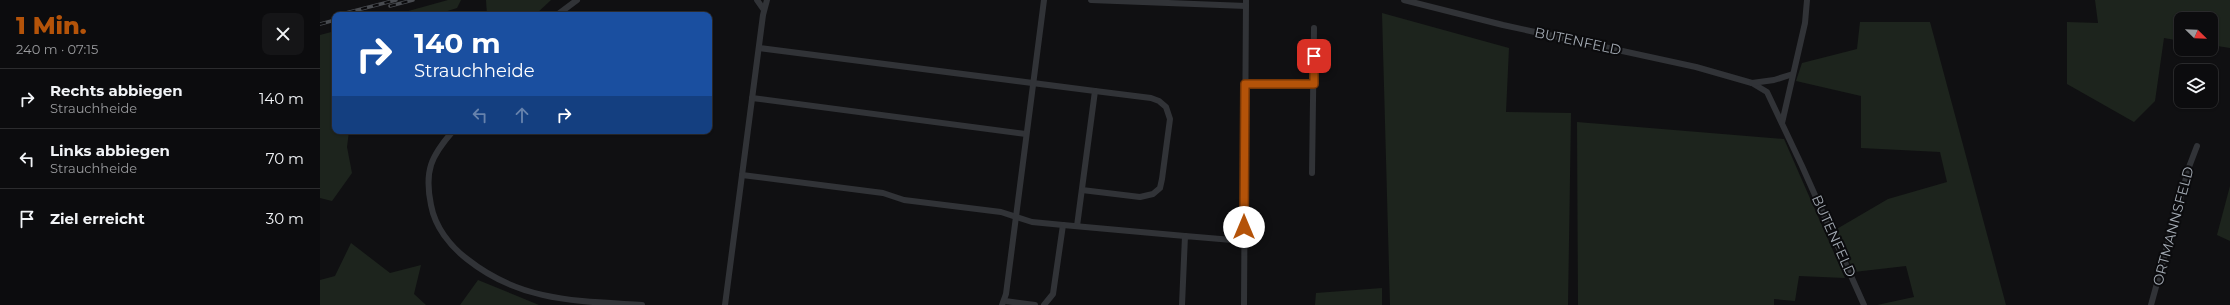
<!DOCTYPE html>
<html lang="de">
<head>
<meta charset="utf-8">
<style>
  :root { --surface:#0c0c0e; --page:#151517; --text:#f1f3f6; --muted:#9a9b9e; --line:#2c2c2e; --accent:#b45309 }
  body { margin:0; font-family:Montserrat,sans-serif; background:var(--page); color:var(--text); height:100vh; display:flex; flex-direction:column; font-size:15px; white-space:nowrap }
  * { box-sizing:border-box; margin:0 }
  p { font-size:13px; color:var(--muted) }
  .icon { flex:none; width:22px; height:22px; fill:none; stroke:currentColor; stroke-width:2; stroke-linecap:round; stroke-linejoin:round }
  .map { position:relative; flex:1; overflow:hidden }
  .side { display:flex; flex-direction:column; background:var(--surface); width:320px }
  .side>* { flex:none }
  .hud { position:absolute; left:12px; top:12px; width:380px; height:122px; border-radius:8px; box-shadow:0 1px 3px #0004,0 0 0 1px var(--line); background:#1a4fa0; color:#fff; overflow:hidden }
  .needle { width:26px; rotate:113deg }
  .buttons { position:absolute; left:1854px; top:12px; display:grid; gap:8px }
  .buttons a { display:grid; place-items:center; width:44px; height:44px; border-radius:8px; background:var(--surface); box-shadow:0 1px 3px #0004,0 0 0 1px var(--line); font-size:20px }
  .pin { position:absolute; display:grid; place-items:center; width:34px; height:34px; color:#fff; margin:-17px; border-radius:8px; box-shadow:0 2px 6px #0006 }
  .me { position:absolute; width:44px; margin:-22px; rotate:0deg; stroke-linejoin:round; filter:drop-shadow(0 0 3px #0008) }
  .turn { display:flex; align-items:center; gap:14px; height:84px; padding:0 16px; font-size:18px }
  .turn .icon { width:52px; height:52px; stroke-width:2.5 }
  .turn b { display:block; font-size:28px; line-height:34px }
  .lanes { display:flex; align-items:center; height:38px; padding:0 16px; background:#0003; justify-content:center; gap:20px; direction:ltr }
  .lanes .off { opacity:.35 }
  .round { display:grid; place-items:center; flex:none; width:42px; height:42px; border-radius:8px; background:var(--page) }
  .headline { display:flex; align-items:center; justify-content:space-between; height:68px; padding:0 16px }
  h1 { font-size:24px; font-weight:800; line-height:30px; color:var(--accent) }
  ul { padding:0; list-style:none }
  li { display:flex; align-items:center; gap:12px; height:60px; padding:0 16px; border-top:1px solid var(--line) }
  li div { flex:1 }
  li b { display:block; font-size:15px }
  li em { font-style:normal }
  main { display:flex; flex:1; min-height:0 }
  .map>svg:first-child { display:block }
  .green { fill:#1d241d }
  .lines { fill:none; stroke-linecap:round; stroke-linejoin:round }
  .minor { stroke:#313337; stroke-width:6 }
  .rail-casing { stroke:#484b50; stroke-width:3.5 }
  .rail { stroke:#0b0b0d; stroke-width:2; stroke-dasharray:6; stroke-linecap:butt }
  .route-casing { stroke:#753606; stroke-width:10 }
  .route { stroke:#b45309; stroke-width:7 }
  .labels { text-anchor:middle; stroke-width:4; stroke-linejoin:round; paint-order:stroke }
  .street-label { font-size:14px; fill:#a2a9b2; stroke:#0b0b0d }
</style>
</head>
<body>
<main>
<section class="side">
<div class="headline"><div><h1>1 Min.</h1><p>240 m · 07:15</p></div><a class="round"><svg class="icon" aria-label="close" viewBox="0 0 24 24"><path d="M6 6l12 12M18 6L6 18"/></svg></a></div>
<ul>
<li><svg class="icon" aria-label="right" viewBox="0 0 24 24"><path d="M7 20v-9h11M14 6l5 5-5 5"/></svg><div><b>Rechts abbiegen</b><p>Strauchheide</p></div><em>140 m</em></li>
<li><svg class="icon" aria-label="left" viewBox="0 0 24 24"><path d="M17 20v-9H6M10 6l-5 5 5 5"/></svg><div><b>Links abbiegen</b><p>Strauchheide</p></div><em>70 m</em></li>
<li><svg class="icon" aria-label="arrive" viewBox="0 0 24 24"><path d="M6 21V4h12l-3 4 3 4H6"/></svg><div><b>Ziel erreicht</b></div><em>30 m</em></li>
</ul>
</section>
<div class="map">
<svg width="1910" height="305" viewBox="0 0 1910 305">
  <rect width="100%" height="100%" fill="#101012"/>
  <!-- green -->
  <g class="green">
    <path d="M128 0H141L137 8 115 15H74Z"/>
    <path d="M166 0H231L215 15H167Z"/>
    <path d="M1775 0H1910V48L1891 45V19H1861V41L1844 38 1835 101 1814 122 1747 84V22L1778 23Z"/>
    <path d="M1062 13 1189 48 1186 112 1251 113 1248 305H1070Z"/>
    <path d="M1540 22H1610L1686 305H1557L1594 297 1586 266 1534 272 1515 230 1568 199 1627 182 1620 152 1541 148V96L1476 81 1482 63 1537 49Z"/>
    <path d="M15 31V131H29L27 147 32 173 12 201 0 198V35Z"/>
    <path d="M1257 122 1464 139 1525 278 1479 276 1475 301 1454 299V305H1258Z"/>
    <path d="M1910 186V241L1897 235Z"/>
    <path d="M31 243 70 273 101 265 94 294 106 305H0V280L15 276Z"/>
    <path d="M158 280 219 305H140Z"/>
    <path d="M1062 288V305H995L996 293Z"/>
  </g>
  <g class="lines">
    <!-- minor -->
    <g class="minor">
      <path d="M437 0 444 10"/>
      <path d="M771 0 926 6"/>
      <path d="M1084 0 1183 25 1376 67 1432 83 1447 92 1482 166 1544 305"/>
      <path d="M237 15 257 0"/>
      <path d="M439 48 775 91 757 226"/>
      <path d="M1432 83 1454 80 1473 74"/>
      <path d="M925 84H994"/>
      <path d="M432 98 706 134"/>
      <path d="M1462 123 1485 23 1487 0"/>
      <path d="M133 131C111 156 104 171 111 205 115 227 130 246 147 259 201 302 257 301 322 305"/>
      <path d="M992 173 994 28"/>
      <path d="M422 175 563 193 584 200 681 212 712 222 743 225 733 294 724 305"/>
      <path d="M762 190 820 197 833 194 840 188 842 179 850 119 846 107 839 101 831 98 775 91"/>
      <path d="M743 225 865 236"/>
      <path d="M685 301 715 305"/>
      <path d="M405 305 443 15 447 0"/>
      <path d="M682 305 686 294 724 0"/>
      <path d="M862 305 865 236 924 241"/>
      <path d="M924 305 926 0"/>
      <path d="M1831 305 1869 167 1877 146"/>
    </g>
    <defs>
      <g id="rail">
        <path d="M70 6 93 0"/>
        <path d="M18 15 76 0"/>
        <path d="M0 24 15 20"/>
      </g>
    </defs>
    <!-- rail casing -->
    <use href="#rail" class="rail-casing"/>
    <!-- rail -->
    <use href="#rail" class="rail"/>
  </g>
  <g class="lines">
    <defs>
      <path id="route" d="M924 227 925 84H994V56"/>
    </defs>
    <!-- route casing -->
    <use href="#route" class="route-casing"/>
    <!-- route -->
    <use href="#route" class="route"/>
  </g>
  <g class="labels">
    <!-- street labels -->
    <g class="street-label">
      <text transform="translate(1258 41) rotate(12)" y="5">BUTENFELD</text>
      <text transform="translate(1853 226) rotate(-75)" y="5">ORTMANNSFELD</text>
      <text transform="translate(1514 236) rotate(66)" y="5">BUTENFELD</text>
    </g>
  </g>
</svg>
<div class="buttons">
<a><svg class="needle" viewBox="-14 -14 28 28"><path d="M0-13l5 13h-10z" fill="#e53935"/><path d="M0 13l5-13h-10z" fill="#9a9b9e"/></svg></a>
<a><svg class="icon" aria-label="layers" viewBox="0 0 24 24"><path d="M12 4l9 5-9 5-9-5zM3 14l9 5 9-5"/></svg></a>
</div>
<div class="pin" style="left:994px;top:56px;background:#d93025"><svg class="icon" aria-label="arrive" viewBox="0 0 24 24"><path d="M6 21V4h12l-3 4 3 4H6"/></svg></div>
<svg class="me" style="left:924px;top:227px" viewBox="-20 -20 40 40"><circle r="19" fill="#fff"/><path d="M0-13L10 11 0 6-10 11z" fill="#b45309"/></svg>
<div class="hud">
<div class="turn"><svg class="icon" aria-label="right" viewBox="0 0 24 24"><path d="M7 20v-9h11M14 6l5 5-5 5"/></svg><div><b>140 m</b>Strauchheide</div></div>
<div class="lanes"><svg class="icon off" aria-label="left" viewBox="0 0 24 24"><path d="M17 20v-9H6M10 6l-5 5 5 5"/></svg><svg class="icon off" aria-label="ahead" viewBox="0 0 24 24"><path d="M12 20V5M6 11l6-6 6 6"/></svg><svg class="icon" aria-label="right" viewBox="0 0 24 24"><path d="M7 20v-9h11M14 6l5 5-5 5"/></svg></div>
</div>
</div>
</main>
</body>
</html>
